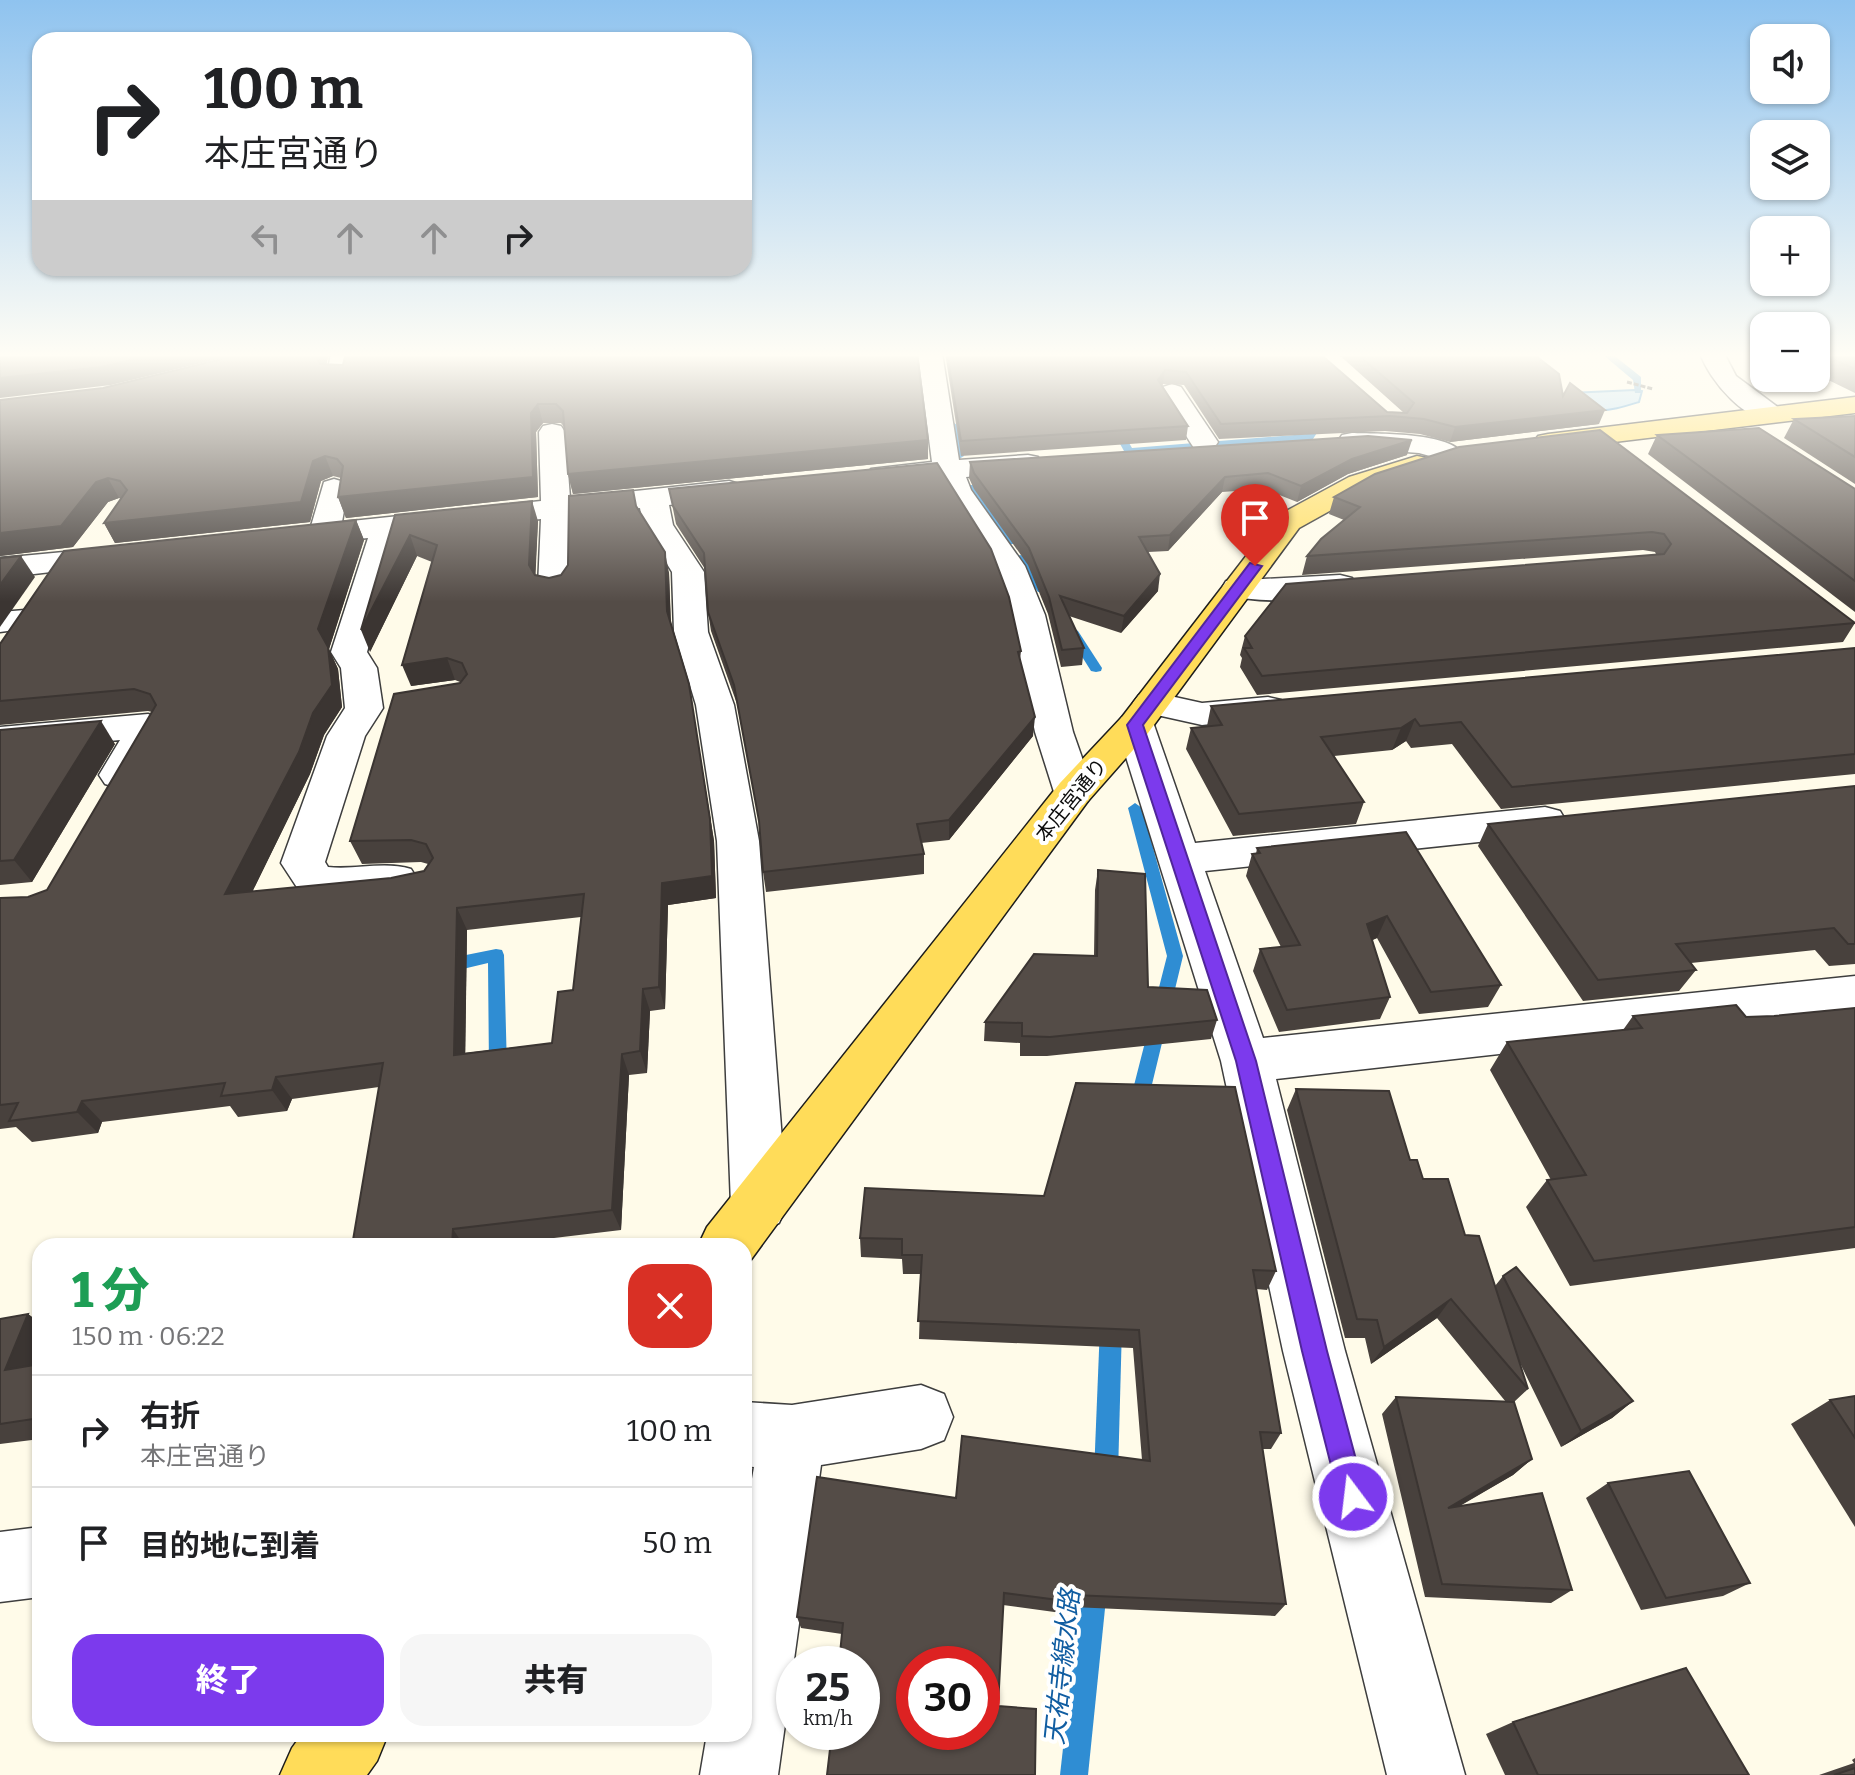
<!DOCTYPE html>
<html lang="ja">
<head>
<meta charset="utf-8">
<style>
  :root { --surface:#fff; --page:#f6f6f6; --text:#202124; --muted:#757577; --line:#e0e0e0; --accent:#7c3aed }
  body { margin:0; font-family:Bitter,"Noto Sans JP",serif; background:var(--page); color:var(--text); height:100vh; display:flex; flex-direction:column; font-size:30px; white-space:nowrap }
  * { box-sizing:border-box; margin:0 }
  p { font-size:26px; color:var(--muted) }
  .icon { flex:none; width:44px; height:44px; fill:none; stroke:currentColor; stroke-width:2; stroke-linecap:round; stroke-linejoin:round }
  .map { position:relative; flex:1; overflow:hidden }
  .side { position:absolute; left:32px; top:1238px; width:720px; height:504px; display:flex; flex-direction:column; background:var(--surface); border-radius:24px; box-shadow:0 2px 6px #0004 }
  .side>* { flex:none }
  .guide { position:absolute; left:32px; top:32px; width:720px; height:244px; border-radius:24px; box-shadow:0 2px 6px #0004; background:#fff; color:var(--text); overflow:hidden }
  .buttons { position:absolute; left:1750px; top:24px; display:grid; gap:16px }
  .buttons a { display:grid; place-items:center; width:80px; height:80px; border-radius:16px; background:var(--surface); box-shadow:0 2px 6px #0004; font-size:40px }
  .speed { position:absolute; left:776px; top:1646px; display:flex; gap:16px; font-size:40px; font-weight:700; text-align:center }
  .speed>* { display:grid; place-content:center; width:104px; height:104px; border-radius:50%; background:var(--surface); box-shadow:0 2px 6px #0004; line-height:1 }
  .speed small { font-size:20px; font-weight:400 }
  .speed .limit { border:12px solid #d22; background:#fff; color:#111 }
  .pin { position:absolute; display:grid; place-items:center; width:68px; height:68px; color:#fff; margin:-82px -34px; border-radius:50% 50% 50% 0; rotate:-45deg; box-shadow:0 0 8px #0007 }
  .pin .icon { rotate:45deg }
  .me { position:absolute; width:88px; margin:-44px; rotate:345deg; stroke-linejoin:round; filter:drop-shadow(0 0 6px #0008) }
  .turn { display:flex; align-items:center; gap:28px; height:168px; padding:0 40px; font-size:36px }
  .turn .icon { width:104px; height:104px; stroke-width:2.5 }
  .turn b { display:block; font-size:56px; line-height:68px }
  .lanes { display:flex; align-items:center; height:76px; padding:0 40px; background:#0003; justify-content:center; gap:40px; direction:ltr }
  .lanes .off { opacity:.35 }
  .round { display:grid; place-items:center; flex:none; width:84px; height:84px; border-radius:24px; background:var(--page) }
  .overview { display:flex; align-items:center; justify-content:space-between; height:136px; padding:0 40px }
  h1 { font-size:48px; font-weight:800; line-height:60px; color:#1e9e55 }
  .button { display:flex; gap:16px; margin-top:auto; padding:16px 40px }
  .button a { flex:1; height:92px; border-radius:24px; background:var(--accent); color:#fff; font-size:32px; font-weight:800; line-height:92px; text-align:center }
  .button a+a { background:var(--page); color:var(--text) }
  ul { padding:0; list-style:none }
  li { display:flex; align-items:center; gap:24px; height:112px; padding:0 40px; border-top:2px solid var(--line) }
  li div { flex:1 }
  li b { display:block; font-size:30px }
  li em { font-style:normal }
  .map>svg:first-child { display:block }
  .water { fill:#abd9f9; stroke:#2f8dd3; stroke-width:2 }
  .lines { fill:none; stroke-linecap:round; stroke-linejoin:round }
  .stream { fill:#2f8dd3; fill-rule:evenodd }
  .minor-casing { stroke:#3e3e3e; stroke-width:3 }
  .major-casing { stroke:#1c1c1c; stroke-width:3 }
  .path { stroke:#2d2d2d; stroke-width:3; stroke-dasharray:5 2; stroke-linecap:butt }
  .minor { fill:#fff; fill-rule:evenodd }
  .major { fill:#ffdc59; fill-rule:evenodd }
  .wall { fill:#48413d; fill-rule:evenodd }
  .shaded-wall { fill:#3b3532 }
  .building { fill:#544c47; stroke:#3b3532; stroke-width:2; fill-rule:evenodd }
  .route { fill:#7c3aed; stroke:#51269a; stroke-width:2 }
  .labels { text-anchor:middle; stroke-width:8; stroke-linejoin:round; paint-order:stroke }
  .street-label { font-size:20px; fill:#0b0b0b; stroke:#fff }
  .near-water-label { font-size:26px; font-style:italic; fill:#105da1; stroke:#fff }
</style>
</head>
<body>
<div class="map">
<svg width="1855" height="1775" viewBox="0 0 1855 1775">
  <rect width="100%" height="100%" fill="#fffbe9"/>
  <!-- water -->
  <path class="water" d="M1635 390 1642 391 1639 402C1606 412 1594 416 1564 397L1569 393Z"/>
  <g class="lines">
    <!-- stream -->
    <g class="stream">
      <path d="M1601 353H1611L1641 377V393H1635L1633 380Z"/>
      <path d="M1325 419 1328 420V424L1322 425 1313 439 1310 440 1129 454 1124 451 1110 426 1118 424 1132 448 1307 434 1316 421Z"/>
      <path d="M954 423 959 426 964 456 959 459 954 456 949 426Z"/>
      <path d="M967 485H975L984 502 1015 542 1013 544H1005L974 503 966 487Z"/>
      <path d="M1020 555 1024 556 1046 586V592H1038L1014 558Z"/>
      <path d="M1072 627 1078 631 1102 668 1101 671 1096 672 1091 671 1066 631Z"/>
      <path d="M1135 803 1142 808 1183 956 1147 1105 1145 1111 1138 1113 1131 1111 1129 1105 1167 956 1128 808Z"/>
      <path d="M496 949 502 950 504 955 507 1069 505 1074 498 1077 491 1074 489 1069 488 963 446 973 440 971 437 966 440 961 446 959Z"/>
      <path d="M1111 1315 1119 1318 1122 1326 1118 1474 1115 1483 1106 1486 1097 1483 1094 1474 1100 1326 1103 1318Z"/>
      <path d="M1094 1576 1103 1580 1107 1589 1088 1775H1060L1081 1589 1085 1580Z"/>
    </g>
    <defs>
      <g id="minor">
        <path d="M331 353H355L348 381H330L327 376Z"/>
        <path d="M918 353H942L959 460 1028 455 1038 457 1042 463 1038 469 1028 471 966 477 971 490 1025 566 1045 615 1073 732 1094 792 1088 801 1074 805 1060 801 1054 792 1035 732 1011 615 993 566 938 479 881 484 871 481 867 475 871 469 932 462Z"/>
        <path d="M1700 353H1724L1736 376 1779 408 1783 414 1779 420C1748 427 1709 380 1700 353Z"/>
        <path d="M1172 384 1181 387 1218 442 1214 448H1194L1190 442 1159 392 1163 387Z"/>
        <path d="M552 424 561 426 565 432 570 498 729 481 739 484 743 490 739 496 669 505 673 525 704 572 708 632 734 705 759 841 787 1205 779 1223 759 1231 739 1223 731 1205 717 841 696 705 674 632 672 572 643 525 640 508 571 516 570 586 566 593 554 596 542 593 538 586 541 519 400 534 367 652 377 668 383 708 365 736 325 862 328 867C356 870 384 861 411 869L418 880 411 891C376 902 335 903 300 892L281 863 327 736 345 708 341 668 331 652 368 538 301 545 290 543 286 536 290 529 311 526 324 482 334 479 344 482 348 488 342 522 541 501 539 432 543 426Z"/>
        <path d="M1352 433C1377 434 1447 432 1462 453L1458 459 1448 461 1419 453 1342 447 1338 441 1342 435Z"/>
        <path d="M117 547 128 549 133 556 128 563 0 578V558Z"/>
        <path d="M1340 575 1352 578 1356 585 1352 592C1314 601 1264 604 1226 595L1222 588 1226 581Z"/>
        <path d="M25 610 37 613 42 620 37 627 0 632V612Z"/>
        <path d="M1152 692 1202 703 1268 697 1281 700 1287 708 1281 716 1202 725 1139 711 1133 703 1139 695Z"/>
        <path d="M1135 713 1148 717 1154 725 1195 843 1545 807 1560 811 1566 821 1560 831 1545 835 1205 871 1263 1038 1855 976V1014L1276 1079 1345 1351 1465 1775H1387L1283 1351 1221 1061 1116 725 1122 717Z"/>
        <path d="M148 714 161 718 167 726 133 784 119 788 105 784 99 775 120 740 0 751V727Z"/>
        <path d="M921 1385 944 1394 953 1417 944 1440 921 1449 821 1465 778 1775H700L707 1734H744V1526L754 1467 744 1466V1402L792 1405Z"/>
        <path d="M40 1527V1597L0 1602V1532Z"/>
      </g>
      <g id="major">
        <path d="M1855 397V413L1548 450 1538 448 1534 442 1538 436 1548 434Z"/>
        <path d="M1417 456 1427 458 1431 464 1427 470 1369 489 1299 528 1148 733 1088 801 747 1265 744 1266V1246H698L707 1227 1060 783 1122 717 1277 516 1349 477Z"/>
        <path d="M302 1734H388L377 1761 367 1775H280L292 1748Z"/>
      </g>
    </defs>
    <!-- minor casing -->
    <use href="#minor" class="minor-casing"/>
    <!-- major casing -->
    <use href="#major" class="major-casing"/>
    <!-- path -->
    <path class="path" d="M1627 382 1653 389"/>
    <!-- minor -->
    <use href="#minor" class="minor"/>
    <!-- major -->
    <use href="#major" class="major"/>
  </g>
  <!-- wall -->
  <g class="wall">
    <path d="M329 353 326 364 928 459 573 494 568 474 564 427 561 423H543L536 432 538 497 346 518 338 497 341 478 333 476 321 481 310 522 115 543 104 523 121 499 119 498 108 502 73 547 0 556V400L103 388Z"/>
    <path d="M945 353H1319L1387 412 1404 413 1337 353H1532L1563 396 1599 424 1450 442 1420 434 1385 431 1219 439 1184 385 1163 384 1162 385 1188 426 1186 440 961 456Z"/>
    <path d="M1816 353H1855V393L1816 374Z"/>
    <path d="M1855 416V484L1784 438 1794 419Z"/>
    <path d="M1600 430 1855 623 1843 642 1257 695 1240 667 1242 658 1240 655 1245 636 1656 554 1655 552 1643 550 1302 575 1307 556 1344 520 1329 514 1334 497Z"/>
    <path d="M1657 435 1855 489V612L1648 454Z"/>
    <path d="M1407 455 1348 474 1297 502 1264 489 1222 492 1168 551 1148 552 1158 591 1121 633 1069 616 1084 648 1082 665 1061 667 1048 614 1028 565 974 489 969 478 970 462Z"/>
    <path d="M669 489 1021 651 1020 660 1033 736 949 840 921 843 924 854V874L766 892 763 872 760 827 737 704 711 631 708 612 705 569 676 524Z"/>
    <path d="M637 507 669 573 671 623 689 684 714 841 716 898 668 905 665 1009 650 1011 647 1073 629 1075 621 1230 487 1246H352L379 1087 292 1099 287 1111 238 1117 230 1106 102 1122 98 1133 32 1142 16 1127 0 1129V898L28 897 47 890 152 712 148 711 0 725V644L356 520 364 540 329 649 338 669 342 707 324 735 310 774 252 892 391 878 424 871 428 864 421 862 362 864 350 841 460 682 455 680 411 686 432 562 417 556 370 652 395 515 538 521 535 575 549 578 561 575ZM581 917 573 990 552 1043 465 1053 467 930Z"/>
    <path d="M1855 648V774L1501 809 1452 744 1411 748 1406 741 1392 750 1334 756 1364 802 1356 824 1233 836 1186 749 1191 728 1207 726 1211 706Z"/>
    <path d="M0 730 115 744 32 882 0 885Z"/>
    <path d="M1855 786V964L1829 966 1815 950 1691 963 1696 970 1679 991 1583 1001 1478 846 1488 824Z"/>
    <path d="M1406 832 1501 985 1488 1007 1419 1014 1377 938 1372 940 1390 997 1380 1019 1279 1032 1253 971 1260 949 1281 947 1246 876 1252 854H1256L1257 848Z"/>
    <path d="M1098 870 1148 987 1217 1020 1211 1039 1047 1056H1020V1043L984 1041 985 1022 1094 956 1095 890Z"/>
    <path d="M1855 1008V1248L1570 1286 1526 1207 1547 1180H1551L1490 1070 1507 1042 1623 1030 1633 1016 1746 1017 1774 1016Z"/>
    <path d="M1296 1089 1410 1160 1465 1235 1495 1286 1503 1276 1633 1401 1612 1418 1561 1447 1518 1359 1528 1389 1514 1402 1532 1459 1513 1475 1460 1506 1572 1590 1551 1603 1425 1597 1382 1414 1396 1397 1506 1402 1437 1318 1371 1364 1365 1338H1345L1287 1110Z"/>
    <path d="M865 1188 1276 1271 1267 1290 1256 1289 1281 1433 1271 1449H1262L1286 1604 1275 1616 1072 1607 1069 1614 1003 1605 998 1706 1035 1775 842 1634 801 1628 797 1617 956 1498 1142 1460 1133 1348 919 1339 921 1274H903L902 1259 861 1257 860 1238Z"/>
    <path d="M28 1314 40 1323V1439L0 1444V1319Z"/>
    <path d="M1855 1396V1527L1791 1424 1830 1400Z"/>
    <path d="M1608 1483 1750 1583 1723 1596 1641 1610 1586 1498Z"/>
    <path d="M1513 1722 1749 1775H1505L1486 1734Z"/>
    <path d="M1855 1758V1775H1819L1854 1763 1852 1760Z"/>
  </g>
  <!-- shaded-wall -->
  <g class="shaded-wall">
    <path d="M159 353H243L111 385 0 398V378Z"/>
    <path d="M318 353H329L324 375 317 357Z"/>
    <path d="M1165 370 1163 384 1156 394 1158 380Z"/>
    <path d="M538 404 543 423 536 432 538 497 346 518 338 497Z"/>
    <path d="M1605 410 1599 424 1450 442 1455 427Z"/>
    <path d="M928 440V459L573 494 568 474Z"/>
    <path d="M1412 440 1407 455 1348 474 1297 502 1301 486 1352 459Z"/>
    <path d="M325 456 333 476 321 481 310 522 115 543 104 523 313 461Z"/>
    <path d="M1225 477 1222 492 1168 551 1170 535Z"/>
    <path d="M108 478 119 498 108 502 73 547 0 556V533L96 482Z"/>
    <path d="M532 501 538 521 535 586 529 565Z"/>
    <path d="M356 520 364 540 329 649 338 669 342 707 324 735 310 774 240 917 225 894Z"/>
    <path d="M410 535 417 556 370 652 361 630Z"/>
    <path d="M665 552 669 573 671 632 667 611Z"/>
    <path d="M21 556 35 577 0 627V585Z"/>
    <path d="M1160 574 1158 591 1121 633 1124 616Z"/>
    <path d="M447 658 455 680 411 686 402 665Z"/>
    <path d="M689 684 714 841 716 898 668 905 665 1009 659 987 662 883Z"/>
    <path d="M1035 717 1033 736 949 840V820Z"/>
    <path d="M1415 719 1406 741 1392 750 1401 728Z"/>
    <path d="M101 721 115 744 32 882 14 860Z"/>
    <path d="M457 908 467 930 465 1076 454 1055Z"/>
    <path d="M1387 916 1377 938 1358 947 1367 924Z"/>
    <path d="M643 989 650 1011 647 1073 640 1051Z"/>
    <path d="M622 1054 629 1075 621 1230 612 1210Z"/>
    <path d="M276 1077 292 1099 287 1111 272 1090Z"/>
    <path d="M82 1101 102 1122 98 1133 77 1112Z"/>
    <path d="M453 1229 464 1246H452Z"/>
    <path d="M1451 1299 1437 1318 1371 1364 1384 1347Z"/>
    <path d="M28 1314 40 1323V1367L5 1370Z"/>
    <path d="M1633 1401 1612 1418 1561 1447 1581 1431Z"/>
    <path d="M1532 1459 1513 1475 1431 1522 1448 1508Z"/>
    <path d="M744 1479 747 1488 744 1508Z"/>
  </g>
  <!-- building -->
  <g class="building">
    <path d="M0 353H159L102 367 0 378Z"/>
    <path d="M246 353H318L317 357 320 364 343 365 346 353H917L928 440 568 474 563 411 556 404H538L531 413 533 477 338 497 343 466 337 459 325 456 313 461 301 502 104 523 127 490 120 481 108 478 96 482 61 526 0 533V400L103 388Z"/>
    <path d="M947 353H1319L1387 412 1407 413 1414 403 1356 353H1532L1559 374 1563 396 1570 383 1605 410 1455 427 1424 419 1390 416 1221 424 1186 372 1165 370 1158 380 1188 426 961 441Z"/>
    <path d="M1820 353H1855V369Z"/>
    <path d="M1855 416V457L1794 419Z"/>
    <path d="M1759 428 1855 489V581L1657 435Z"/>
    <path d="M1600 430 1855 623 1262 676 1244 648H1252L1245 636 1286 584 1664 554 1671 544 1664 534 1652 532 1307 556 1321 539 1360 507 1334 497 1375 474 1459 447Z"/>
    <path d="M1368 436 1412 440 1352 459 1301 486 1268 473 1225 477 1170 535 1139 537 1160 574 1124 616 1060 596 1084 648 1062 650 1049 597 1029 548 974 473 970 462Z"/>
    <path d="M937 463 991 549 1009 597 1021 651 1018 652 1035 717 949 820 917 824 924 854 763 872 759 821 734 685 708 612 704 553 673 506 669 489Z"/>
    <path d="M633 490 636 506 665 552 667 611 689 684 710 819 712 876 662 883 659 987 643 989 640 1051 622 1054 612 1210 453 1229 452 1246H352L383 1063 276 1077 272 1090 221 1096 225 1083 82 1101 77 1112 9 1121 18 1103 0 1105V898L28 897 47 890 156 705 150 694 134 689 0 701V644L64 551 356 520 318 629 328 647 332 685 313 713 299 752 225 894 391 878 424 871 433 858 426 844 411 840 350 841 394 694 460 683 467 674 462 663 447 658 402 665 437 545 410 535 361 630 395 515 532 501 529 565 535 575 549 578 561 575 568 565 569 496ZM584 894 573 990 558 992 552 1043 454 1055 457 908Z"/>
    <path d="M21 556 0 585V558Z"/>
    <path d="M1855 648V754L1512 787 1461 722 1420 726 1415 719 1401 728 1321 737 1364 802 1239 814 1191 728 1222 725 1211 706Z"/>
    <path d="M101 721 14 860 0 861V730Z"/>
    <path d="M1855 786V944H1848L1834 928 1676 944 1696 970 1598 980 1488 824Z"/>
    <path d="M1406 832 1501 985 1431 992 1387 916 1367 924 1390 997 1287 1010 1260 949 1300 945 1252 854 1260 853 1257 848Z"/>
    <path d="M1098 870 1145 874 1148 987 1207 990 1217 1020 1050 1037 1022 1036V1023L985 1022 1034 954 1097 956Z"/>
    <path d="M1736 1005 1746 1017 1774 1016 1855 1008V1227L1594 1261 1547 1180 1586 1175 1507 1042 1642 1028 1633 1016Z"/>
    <path d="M1076 1083 1235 1087 1276 1271 1253 1270 1281 1433 1260 1432 1286 1604 1074 1595V1602L1004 1593 998 1706 1036 1709 1035 1775H827L832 1732H862V1664H839L843 1623 797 1617 817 1477 956 1498 962 1436 1150 1461 1139 1330 918 1321 922 1255H902V1239L860 1238 865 1188 1044 1196ZM914 1664H982V1732H914Z"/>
    <path d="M1296 1089 1389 1091 1410 1160H1417L1423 1179H1448L1465 1235 1479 1236 1528 1389 1451 1299 1384 1347 1377 1320 1357 1319Z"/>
    <path d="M1516 1267 1633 1401 1581 1431 1503 1276Z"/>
    <path d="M28 1314 5 1370 40 1364V1418L0 1424V1319Z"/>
    <path d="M1855 1396V1438L1830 1400Z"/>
    <path d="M1396 1397 1514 1402 1532 1459 1448 1508 1542 1493 1572 1590 1442 1584Z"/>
    <path d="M1689 1471 1750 1583 1666 1598 1608 1483Z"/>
    <path d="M40 1473V1489H34Z"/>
    <path d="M1686 1668 1749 1775H1538L1513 1722Z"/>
    <path d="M1855 1768V1775H1834Z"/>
  </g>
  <!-- sky -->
  <linearGradient id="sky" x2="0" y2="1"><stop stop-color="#8fc3ef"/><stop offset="0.59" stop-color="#fffdf5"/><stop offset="1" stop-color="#fffdf5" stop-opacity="0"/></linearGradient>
  <rect width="1855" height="602" fill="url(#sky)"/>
  <!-- route -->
  <path class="route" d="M1250 563 1262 566 1143 725 1256 1061 1327 1351 1366 1497 1362 1507 1353 1511 1343 1507 1339 1497 1302 1351 1236 1061 1127 725Z"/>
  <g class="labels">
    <!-- street labels -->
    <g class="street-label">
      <text transform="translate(1071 800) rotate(-51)" y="7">本庄宮通り</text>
    </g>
    <!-- near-water labels -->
    <g class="near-water-label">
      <text transform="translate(1062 1667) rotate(-84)" y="9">天祐寺線水路</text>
    </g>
  </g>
</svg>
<div class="buttons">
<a><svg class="icon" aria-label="sound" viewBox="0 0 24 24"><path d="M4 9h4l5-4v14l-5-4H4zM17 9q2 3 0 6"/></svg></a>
<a><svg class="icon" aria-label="layers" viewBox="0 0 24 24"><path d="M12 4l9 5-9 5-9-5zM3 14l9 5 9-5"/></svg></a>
<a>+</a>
<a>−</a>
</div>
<div class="speed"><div>25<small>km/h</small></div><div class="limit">30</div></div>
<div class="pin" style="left:1255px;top:566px;background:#d93025"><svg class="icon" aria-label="arrive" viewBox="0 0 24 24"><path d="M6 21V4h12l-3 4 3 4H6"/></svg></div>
<svg class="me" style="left:1353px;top:1497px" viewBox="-20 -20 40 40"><circle r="17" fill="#7c3aed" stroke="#fff" stroke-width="3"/><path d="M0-11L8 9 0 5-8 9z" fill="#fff"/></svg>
<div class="guide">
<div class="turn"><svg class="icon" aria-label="right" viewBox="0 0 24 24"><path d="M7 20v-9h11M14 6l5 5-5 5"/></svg><div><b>100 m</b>本庄宮通り</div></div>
<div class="lanes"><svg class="icon off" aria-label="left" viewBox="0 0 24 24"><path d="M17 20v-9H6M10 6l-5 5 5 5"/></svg><svg class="icon off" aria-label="ahead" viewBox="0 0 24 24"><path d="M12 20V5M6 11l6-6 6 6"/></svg><svg class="icon off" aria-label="ahead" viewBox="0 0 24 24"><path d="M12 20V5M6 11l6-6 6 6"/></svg><svg class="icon" aria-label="right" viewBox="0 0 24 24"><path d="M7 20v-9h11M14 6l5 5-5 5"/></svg></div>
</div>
<section class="side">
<div class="overview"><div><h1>1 分</h1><p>150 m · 06:22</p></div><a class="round" style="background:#d93025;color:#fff"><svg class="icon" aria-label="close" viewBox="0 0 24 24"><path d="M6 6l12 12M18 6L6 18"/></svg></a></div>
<ul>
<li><svg class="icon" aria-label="right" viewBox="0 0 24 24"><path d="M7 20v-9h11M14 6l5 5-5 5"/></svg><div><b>右折</b><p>本庄宮通り</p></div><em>100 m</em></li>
<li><svg class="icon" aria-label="arrive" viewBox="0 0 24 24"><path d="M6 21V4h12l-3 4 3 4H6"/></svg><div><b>目的地に到着</b></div><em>50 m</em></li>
</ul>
<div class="button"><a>終了</a><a>共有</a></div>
</section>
</div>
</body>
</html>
